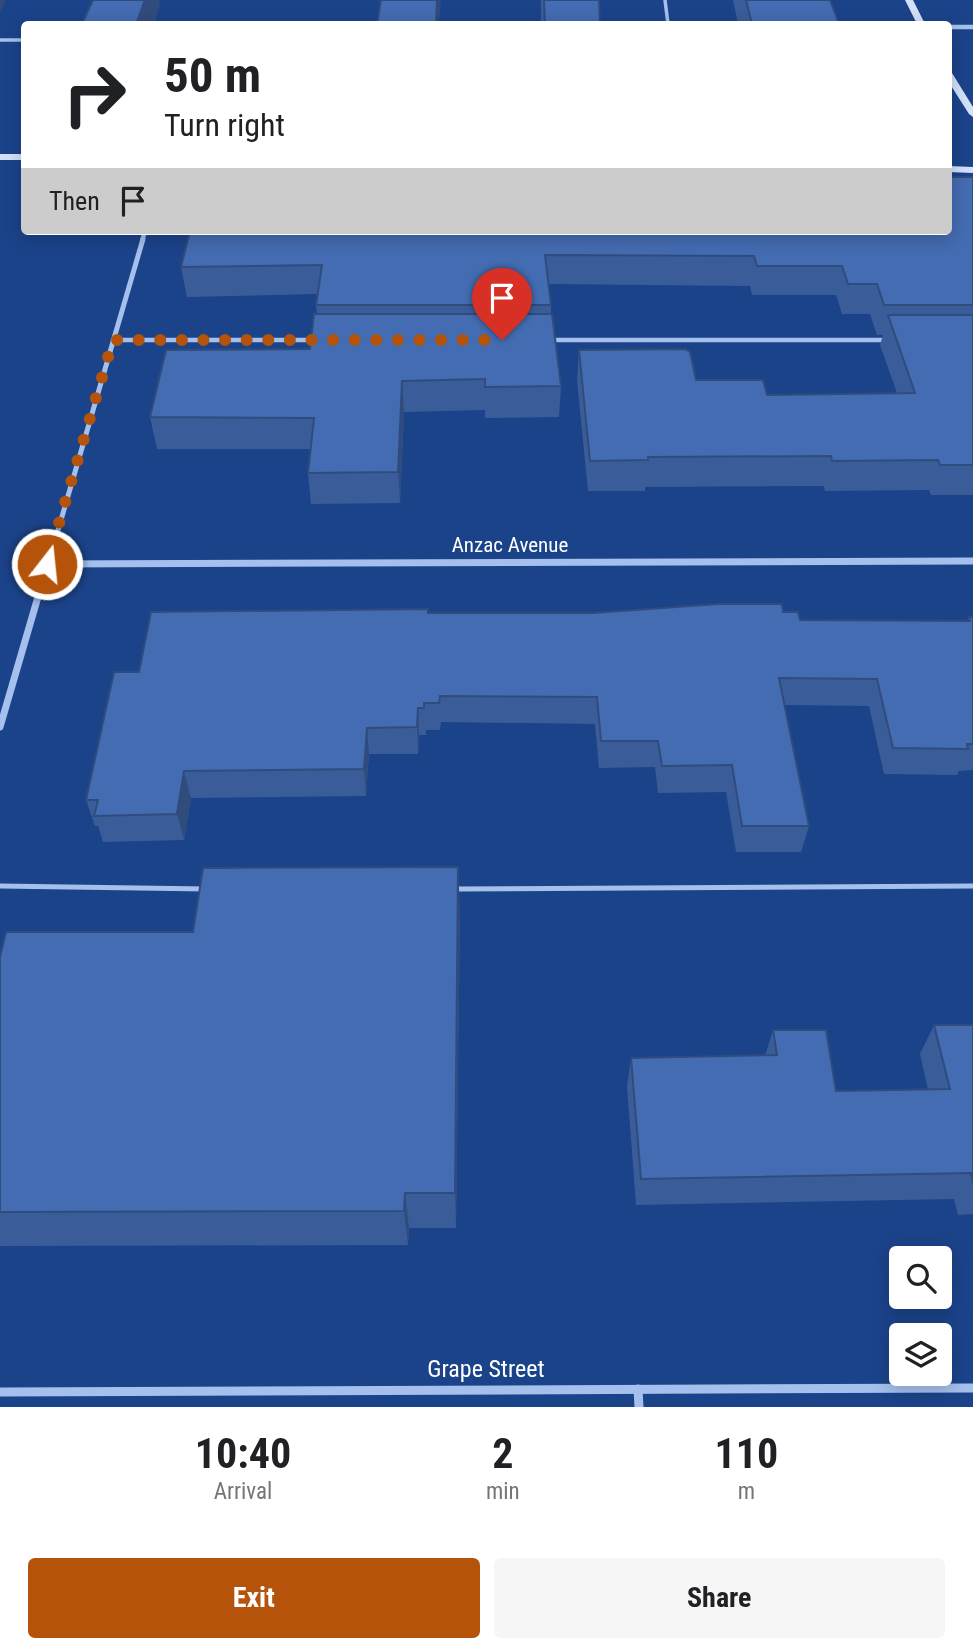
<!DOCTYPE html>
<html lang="en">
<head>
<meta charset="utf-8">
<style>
  :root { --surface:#fff; --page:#f6f6f6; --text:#202124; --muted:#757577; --accent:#b45309 }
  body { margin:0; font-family:"Roboto Condensed",sans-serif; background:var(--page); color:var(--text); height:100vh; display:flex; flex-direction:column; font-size:26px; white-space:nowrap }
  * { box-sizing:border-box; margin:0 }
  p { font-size:23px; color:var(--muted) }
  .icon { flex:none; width:38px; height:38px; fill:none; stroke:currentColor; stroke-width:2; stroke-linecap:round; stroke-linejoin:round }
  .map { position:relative; height:1407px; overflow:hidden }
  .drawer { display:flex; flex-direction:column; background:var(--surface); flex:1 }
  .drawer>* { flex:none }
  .guide { position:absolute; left:21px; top:21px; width:931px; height:214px; border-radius:7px; box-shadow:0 4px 18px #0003; background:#fff; color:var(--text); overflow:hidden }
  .tools { position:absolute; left:889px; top:1246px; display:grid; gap:14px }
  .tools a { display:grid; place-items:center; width:63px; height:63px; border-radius:7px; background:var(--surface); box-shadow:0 4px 18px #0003; font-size:35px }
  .pin { position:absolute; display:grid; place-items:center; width:60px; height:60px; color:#fff; margin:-72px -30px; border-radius:50% 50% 50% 0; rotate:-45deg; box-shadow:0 0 7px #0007 }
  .pin .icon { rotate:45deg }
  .me { position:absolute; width:77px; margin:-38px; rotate:16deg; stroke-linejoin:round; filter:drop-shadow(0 0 5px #0008) }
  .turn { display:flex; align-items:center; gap:24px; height:147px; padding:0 28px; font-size:32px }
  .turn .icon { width:91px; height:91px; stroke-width:2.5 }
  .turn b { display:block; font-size:49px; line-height:60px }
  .then { display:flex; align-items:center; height:66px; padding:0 28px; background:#0003; gap:14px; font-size:26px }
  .eta { display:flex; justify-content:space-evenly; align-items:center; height:119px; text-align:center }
  .eta b { font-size:42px; font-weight:700; line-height:49px }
  .primary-button { display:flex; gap:14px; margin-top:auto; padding:14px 28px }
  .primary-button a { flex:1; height:80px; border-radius:7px; background:var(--accent); color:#fff; font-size:28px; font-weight:700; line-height:80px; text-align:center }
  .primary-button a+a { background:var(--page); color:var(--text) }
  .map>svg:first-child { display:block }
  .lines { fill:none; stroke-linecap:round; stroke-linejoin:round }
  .lane-far2 { stroke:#a5c0ed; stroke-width:3.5 }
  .lane-far1 { stroke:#a5c0ed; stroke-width:4.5 }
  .lane { stroke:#a5c0ed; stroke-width:5 }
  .street-far3 { stroke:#a5c0ed; stroke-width:4.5 }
  .street-far2 { stroke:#a5c0ed; stroke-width:5 }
  .street-far1 { stroke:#a5c0ed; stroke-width:7 }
  .street { stroke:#a5c0ed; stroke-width:9 }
  .secondary { fill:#d2e0f9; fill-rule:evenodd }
  .wall { fill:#3a5d99 }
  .shaded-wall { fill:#304c7d }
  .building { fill:#446cb2; stroke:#304c7d; stroke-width:2 }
  .route { stroke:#b45309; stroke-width:12; stroke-dasharray:0 21.6 }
  .labels { text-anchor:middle; stroke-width:5; stroke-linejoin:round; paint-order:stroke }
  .street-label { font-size:21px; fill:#fff; stroke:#1b438a }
  .near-street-label { font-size:24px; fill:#fff; stroke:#1b438a }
</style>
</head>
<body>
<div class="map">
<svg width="973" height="1407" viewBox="0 0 973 1407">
  <rect width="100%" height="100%" fill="#1b438a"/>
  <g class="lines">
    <!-- lane-far2 -->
    <g class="lane-far2">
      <path d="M665 0 668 24"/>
      <path d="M225 24H297"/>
      <path d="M0 40H24"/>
    </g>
    <!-- lane-far1 -->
    <g class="lane-far1">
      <path d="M113 340H315"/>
      <path d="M549 340H886"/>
    </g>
    <!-- lane -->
    <g class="lane">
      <path d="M0 886 207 889"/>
      <path d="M455 889 973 886"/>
    </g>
    <!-- street-far3 -->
    <g class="street-far3">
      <path d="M948 27H973"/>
      <path d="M142 241 145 231"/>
    </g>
    <!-- street-far2 -->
    <path class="street-far2" d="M54 544 143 239"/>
    <!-- street-far1 -->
    <g class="street-far1">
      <path d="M47 564 973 561"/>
      <path d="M0 727 54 542"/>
    </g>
    <!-- street -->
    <g class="street">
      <path d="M638 1389 639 1407"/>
      <path d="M0 1392 973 1388"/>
    </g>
    <!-- secondary -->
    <g class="secondary">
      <path d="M905 0H913L925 24H917Z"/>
      <path d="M948 71 952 73 973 107V117L969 114 948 81Z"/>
      <rect x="0" y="154" width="24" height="6"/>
      <path d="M948 166 973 167V173L948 172Z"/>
    </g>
  </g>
  <!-- wall -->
  <g class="wall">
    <path d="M541 0H599L600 24H541Z"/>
    <path d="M733 0H830L839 24H738Z"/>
    <path d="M973 177V495H931L929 490 825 491 824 486 645 487V491H588L577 380 579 350 696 380 767 395 897 393 880 345 883 335H877L870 314H842L836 295H752L750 286 549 284 551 305V314L561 386 559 417 485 418V410L404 412 400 503 311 504 308 473 310 449H157L150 417 310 349 317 314 316 305 317 294 187 297 181 267 948 231Z"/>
    <path d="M783 612 800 620 967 621 969 617H973V770L959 771 957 775 884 774 869 706 784 705 809 826 801 852H736L726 792 658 793 655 767 599 768 595 724 441 722 440 730H426V735H419L418 754H369L366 796 191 798 184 840 103 842 98 826H95L86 800 139 672 428 613Z"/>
    <path d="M460 910 456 1228H409L408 1245 0 1246V957L193 932Z"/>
    <path d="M934 1025H973V1214L958 1215 954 1199 636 1205 627 1086 631 1058 765 1056 773 1030 836 1091 928 1090 920 1054Z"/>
  </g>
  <!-- shaded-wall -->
  <g class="shaded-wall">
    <path d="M0 0H6L0 13Z"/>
    <path d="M145 0H159L160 5 155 22V24H136Z"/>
    <path d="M437 0H441L439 24H436Z"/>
    <path d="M402 381 404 412 400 503 398 472Z"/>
    <path d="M418 708 419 735 418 754 417 727Z"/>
    <path d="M367 728 369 754 366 796 364 769Z"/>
    <path d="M184 771 191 798 184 840 177 814Z"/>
    <path d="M458 867 460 910 456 1228 455 1193Z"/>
    <path d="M405 1193 409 1228 408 1245 404 1211Z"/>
  </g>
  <!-- building -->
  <g class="building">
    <path d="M93 0H145L136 24H82Z"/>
    <path d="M381 0H437L436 24H377Z"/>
    <path d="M544 0H599L600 24H545Z"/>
    <path d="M746 0H830L839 24H752Z"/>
    <path d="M948 177H973V305H884L877 284H848L842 266H757L754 256 545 255 551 305H316L322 265 181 267 190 231H948Z"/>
    <path d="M314 314H552L561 386 485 387V379L402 381 398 472 308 473 314 418 150 417 166 350 310 349Z"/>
    <path d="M888 315H973V465H940L938 460 832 461 831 456 648 457V460L590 461 579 350 685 349 690 352 696 380H763L767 395 915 393Z"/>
    <path d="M718 604H782L783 612H798L800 620 970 621 969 617H973V744H967L968 749 893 748 877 679 779 678 809 826H742L732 765 662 766 658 741H601L597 697 440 696 439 703H424V708H418L417 727 367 728 364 769 184 771 177 814 94 816 98 800H86L114 672H139L151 612 428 609V613H593Z"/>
    <path d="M458 867 455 1193H405L404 1211 0 1212V957L6 932H193L203 868Z"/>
    <path d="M934 1025H973V1183L971 1173 641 1179 631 1058 777 1055 773 1030H826L836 1091 950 1089Z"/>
  </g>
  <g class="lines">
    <!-- route -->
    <path class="route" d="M47 564 113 340H502"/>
  </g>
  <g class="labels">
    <!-- street labels -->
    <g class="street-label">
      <text x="510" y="552">Anzac Avenue</text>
    </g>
    <!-- near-street labels -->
    <g class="near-street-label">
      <text x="486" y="1377">Grape Street</text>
    </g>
  </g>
</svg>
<div class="tools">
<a><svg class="icon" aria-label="search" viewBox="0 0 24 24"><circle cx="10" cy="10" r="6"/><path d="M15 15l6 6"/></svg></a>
<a><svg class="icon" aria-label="layers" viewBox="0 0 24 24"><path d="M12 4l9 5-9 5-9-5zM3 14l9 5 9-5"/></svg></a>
</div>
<div class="pin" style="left:502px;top:340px;background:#d93025"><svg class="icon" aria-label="arrive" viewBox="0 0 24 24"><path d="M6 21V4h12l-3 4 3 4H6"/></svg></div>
<svg class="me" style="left:47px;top:564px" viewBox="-20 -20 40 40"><circle r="17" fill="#b45309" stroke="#fff" stroke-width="3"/><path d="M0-11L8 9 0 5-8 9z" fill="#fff"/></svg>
<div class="guide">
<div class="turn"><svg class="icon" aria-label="right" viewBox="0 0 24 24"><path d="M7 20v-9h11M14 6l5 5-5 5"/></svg><div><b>50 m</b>Turn right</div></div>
<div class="then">Then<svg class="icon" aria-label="arrive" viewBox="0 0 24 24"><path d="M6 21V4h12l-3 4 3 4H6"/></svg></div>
</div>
</div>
<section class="drawer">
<div class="eta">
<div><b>10:40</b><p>Arrival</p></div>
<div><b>2</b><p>min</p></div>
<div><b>110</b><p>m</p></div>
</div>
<div class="primary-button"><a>Exit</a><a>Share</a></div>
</section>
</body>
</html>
